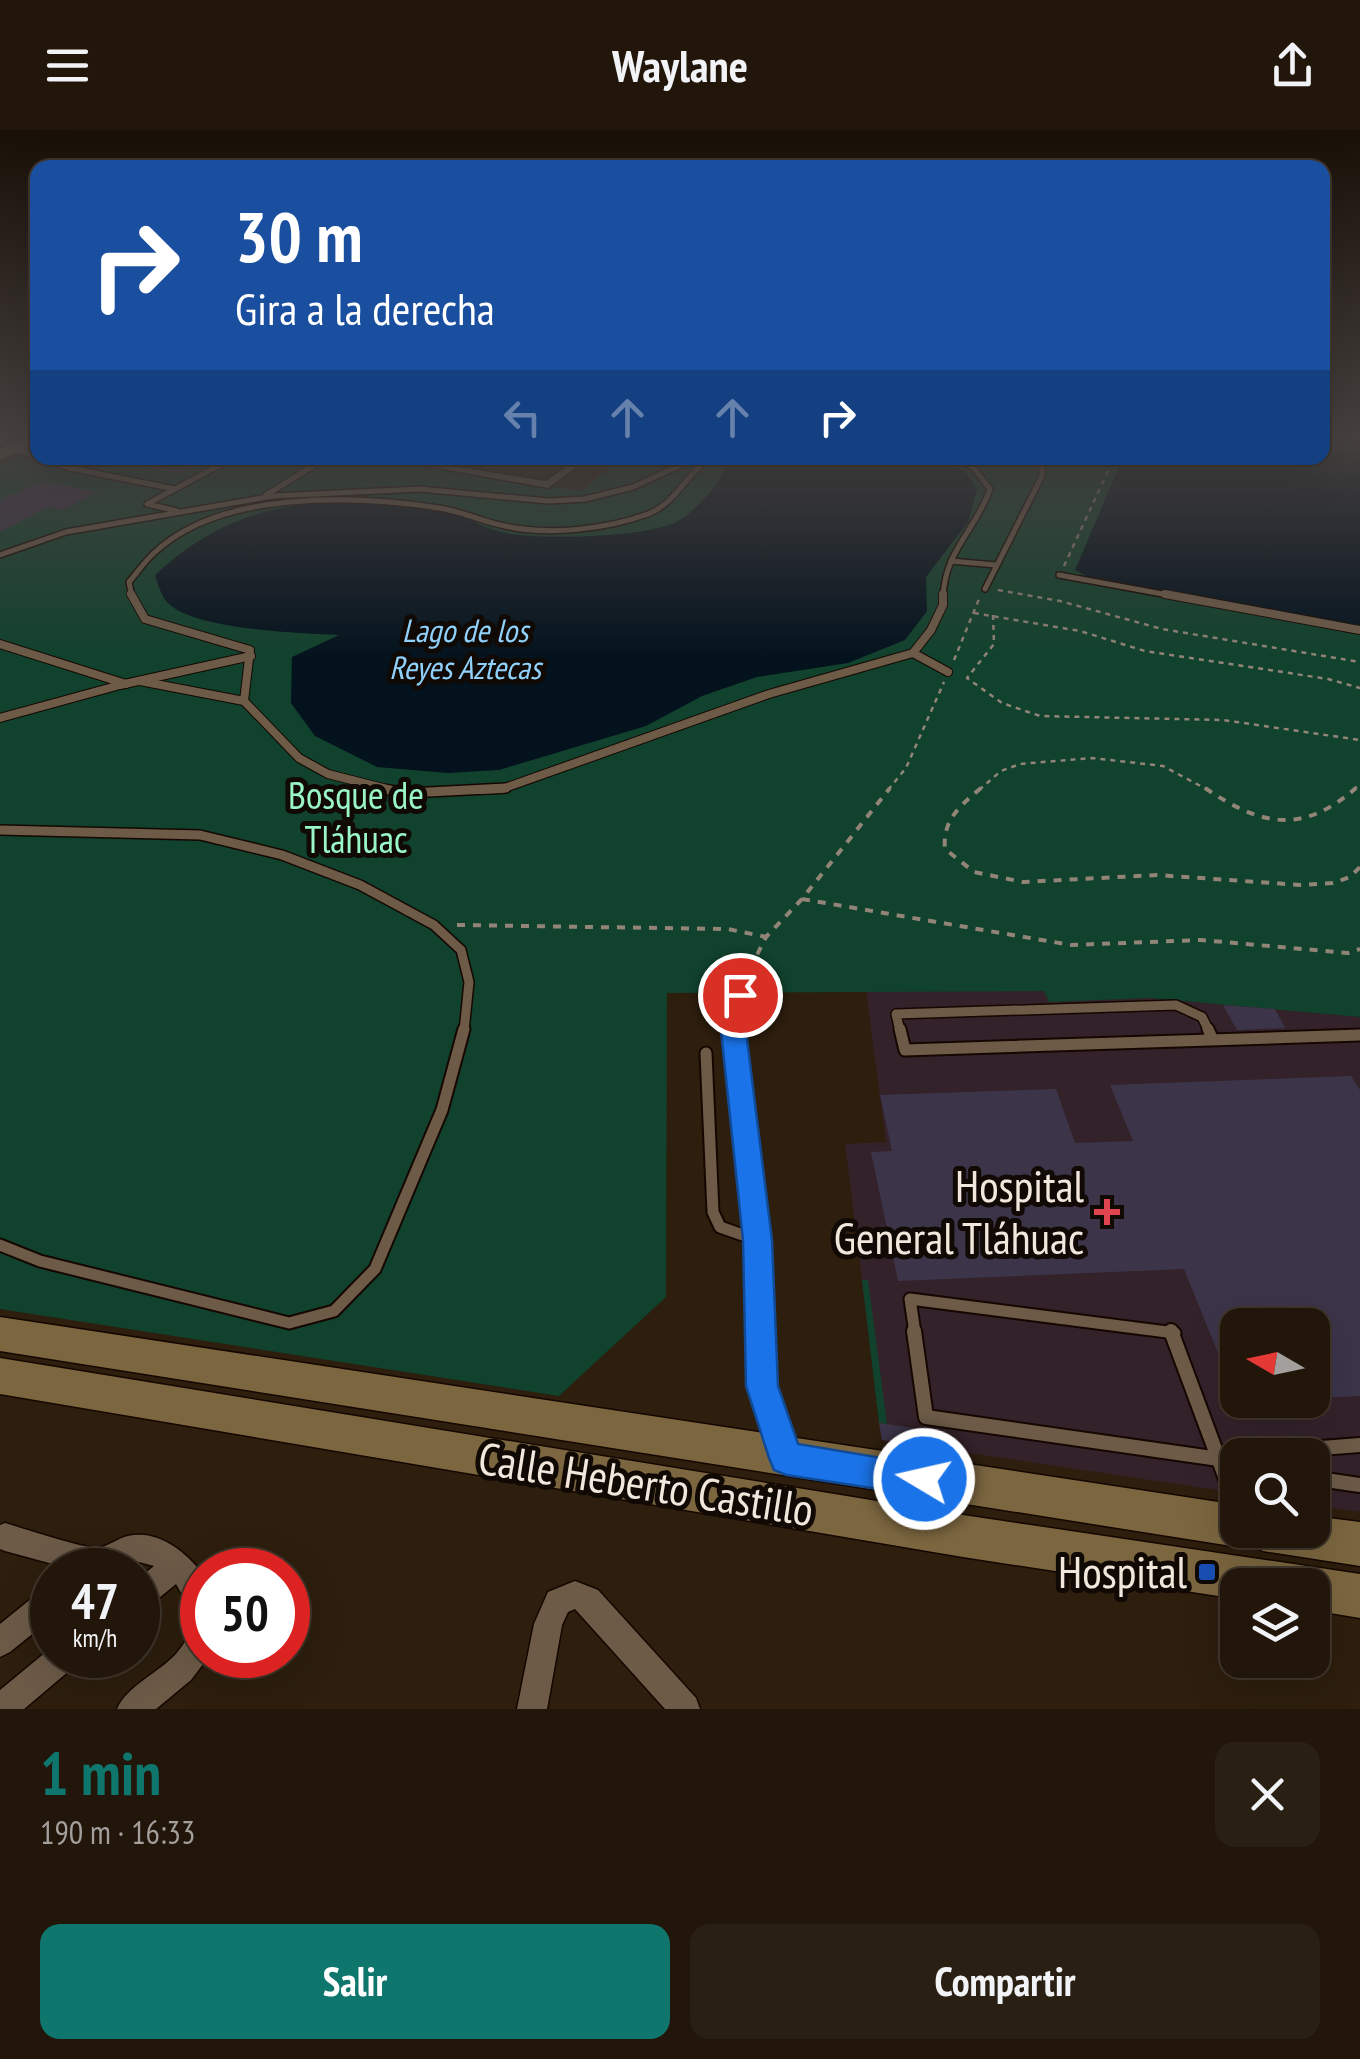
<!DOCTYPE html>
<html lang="es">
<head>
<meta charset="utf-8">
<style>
  :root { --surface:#22160a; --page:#2a1f13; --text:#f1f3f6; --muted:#a29f9c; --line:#3f352b; --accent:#0f766e }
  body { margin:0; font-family:"PT Sans Narrow",sans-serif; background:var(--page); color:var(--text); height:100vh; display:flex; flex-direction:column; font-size:38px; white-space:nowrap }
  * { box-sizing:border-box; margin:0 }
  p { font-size:32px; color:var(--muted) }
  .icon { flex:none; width:55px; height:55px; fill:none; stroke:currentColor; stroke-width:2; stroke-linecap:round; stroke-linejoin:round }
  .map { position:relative; height:1579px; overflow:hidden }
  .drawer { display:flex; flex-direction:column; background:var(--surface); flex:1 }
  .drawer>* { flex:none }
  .hud { position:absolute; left:30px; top:30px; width:1300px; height:305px; border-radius:20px; box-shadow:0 10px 40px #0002,0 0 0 2px var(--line); background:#1a4fa0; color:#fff; overflow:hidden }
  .needle { width:65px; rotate:279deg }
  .controls { position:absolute; left:1220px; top:1178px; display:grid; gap:20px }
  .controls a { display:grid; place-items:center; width:110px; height:110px; border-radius:20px; background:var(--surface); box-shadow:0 10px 40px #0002,0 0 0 2px var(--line); font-size:50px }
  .speed { position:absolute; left:30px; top:1418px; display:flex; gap:20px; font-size:50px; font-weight:700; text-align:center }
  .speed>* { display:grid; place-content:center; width:130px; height:130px; border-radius:50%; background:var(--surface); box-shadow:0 10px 40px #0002,0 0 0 2px var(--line); line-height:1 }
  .speed small { font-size:25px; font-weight:400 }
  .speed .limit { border:15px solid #d22; background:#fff; color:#111 }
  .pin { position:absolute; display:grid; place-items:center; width:85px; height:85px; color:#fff; margin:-42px; border:5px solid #fff; border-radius:50%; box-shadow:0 2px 10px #0007 }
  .me { position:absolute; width:110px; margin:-55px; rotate:279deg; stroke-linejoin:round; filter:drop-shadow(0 0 8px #0008) }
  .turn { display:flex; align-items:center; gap:35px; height:210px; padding:0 40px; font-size:45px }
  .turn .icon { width:130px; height:130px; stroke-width:2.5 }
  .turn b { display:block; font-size:70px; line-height:85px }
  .lanes { display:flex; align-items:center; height:95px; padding:0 40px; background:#0003; justify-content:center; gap:50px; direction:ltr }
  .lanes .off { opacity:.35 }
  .round { display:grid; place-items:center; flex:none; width:105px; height:105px; border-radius:20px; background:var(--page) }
  .summary { display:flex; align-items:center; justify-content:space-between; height:170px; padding:0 40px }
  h1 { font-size:60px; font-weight:700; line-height:75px; color:var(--accent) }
  .primary-button { display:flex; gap:20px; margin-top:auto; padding:20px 40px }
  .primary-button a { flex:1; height:115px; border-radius:20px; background:var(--accent); color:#fff; font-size:40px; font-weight:700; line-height:115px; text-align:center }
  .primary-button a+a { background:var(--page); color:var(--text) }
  header { display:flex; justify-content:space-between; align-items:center; height:130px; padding:0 40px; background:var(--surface); font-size:45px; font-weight:700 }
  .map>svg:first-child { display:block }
  .medical { fill:#34222a; fill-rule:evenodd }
  .green { fill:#10422d }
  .water { fill:#03121d }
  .building { fill:#3c354a }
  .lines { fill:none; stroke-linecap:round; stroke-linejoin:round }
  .service-far4-casing { stroke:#150700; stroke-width:8 }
  .service-far3-casing { stroke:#150700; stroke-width:10 }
  .service-far2-casing { stroke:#150700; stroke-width:12 }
  .service-far1-casing { stroke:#150700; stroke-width:15 }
  .service-casing { stroke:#150700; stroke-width:18 }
  .minor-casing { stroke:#150700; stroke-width:3 }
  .secondary-casing { stroke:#150700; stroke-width:3 }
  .path-far1 { stroke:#928578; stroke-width:2.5; stroke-dasharray:5 5; stroke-linecap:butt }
  .path { stroke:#928578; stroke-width:4; stroke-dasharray:8 8; stroke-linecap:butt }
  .service-far4 { stroke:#6d5b48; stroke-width:5 }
  .service-far3 { stroke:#6d5b48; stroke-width:8 }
  .service-far2 { stroke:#6d5b48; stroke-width:9 }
  .service-far1 { stroke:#6d5b48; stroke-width:11 }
  .service { stroke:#6d5b48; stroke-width:14 }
  .minor { fill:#6d5b48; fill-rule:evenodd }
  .secondary { fill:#7b663f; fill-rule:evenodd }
  .route { fill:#1a73e8; stroke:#114b97; stroke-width:2.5 }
  .health-dot { fill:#e0444e; stroke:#100904; stroke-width:4 }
  .transit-dot { fill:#1a4fb4; stroke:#100904; stroke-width:4 }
  .labels { text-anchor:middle; stroke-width:10; stroke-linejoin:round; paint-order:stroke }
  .far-water-label { font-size:32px; font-style:italic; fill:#90d1fc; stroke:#100904 }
  .park-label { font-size:38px; fill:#99f6c7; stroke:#100904 }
  .near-poi-label { font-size:45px; fill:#f2e7dc; stroke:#100904; text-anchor:end }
  .near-street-label { font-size:45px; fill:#f2e7dc; stroke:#100904 }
</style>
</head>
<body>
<header><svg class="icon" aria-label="menu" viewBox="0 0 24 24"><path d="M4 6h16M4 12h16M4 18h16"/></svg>Waylane<svg class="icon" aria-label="share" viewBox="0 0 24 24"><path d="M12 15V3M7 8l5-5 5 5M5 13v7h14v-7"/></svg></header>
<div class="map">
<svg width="1360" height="1579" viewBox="0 0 1360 1579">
  <rect width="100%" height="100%" fill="#2d1e0d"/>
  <!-- medical -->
  <path class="medical" d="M866 860 1072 861 1360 887V1382L1313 1375 1312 1325H1238L1237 1363 882 1310 845 1014 886 1012ZM1238 1195H1312V1270H1238Z"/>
  <!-- green -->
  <g class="green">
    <path d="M1323 311H1360V887L1149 868 1049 872 1044 861 667 863 666 1167 559 1266 0 1179V335L37 317 38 328H363L581 361 622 328H1322Z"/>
    <path d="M862 1150H868L887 1294 879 1293Z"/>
  </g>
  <!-- water -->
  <g class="water">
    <path d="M1323 311H1360V495L1092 449 1075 440 1123 328H1322Z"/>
    <path d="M735 328H936L965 341 977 360 968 392 926 447 927 481 905 510 848 533 757 547 702 566 646 596 499 640 448 643 377 637 315 606 291 573 292 527 339 505C301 503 194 500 168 473 161 466 158 454 155 445 192 411 231 388 281 378 330 368 408 373 456 385 473 390 488 400 506 403 540 410 652 408 680 390 697 379 723 351 727 333Z"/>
  </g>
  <!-- building -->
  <g class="building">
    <path d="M135 328H210L180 344 134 335Z"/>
    <path d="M41 351 97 362 63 380 48 377 0 402V370Z"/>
    <path d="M1223 875 1275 879 1285 898 1237 900Z"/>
    <path d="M1351 946 1360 960V1266L1312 1268V1195H1238L1237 1270 1184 1139 898 1151 871 1022 892 1021 880 965 1056 959 1075 1013 1133 1011 1110 955Z"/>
    <path d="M879 1293 913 1298 914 1315 882 1310Z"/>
  </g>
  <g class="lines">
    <defs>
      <g id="service-far4">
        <path d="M14 319 69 338 175 359"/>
        <path d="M266 365 326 328"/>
        <path d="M177 381 147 374 233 328"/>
        <path d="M0 425 66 402 273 366 420 359 548 371 585 369 633 357 696 328"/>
        <path d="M951 431 996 435"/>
        <path d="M1059 445 1179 467"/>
        <path d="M985 459 1042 346V328"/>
        <path d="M132 467 129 452C137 443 145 431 154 423 220 360 355 365 439 378 462 381 483 392 505 396 548 406 607 399 648 384 676 373 686 345 709 328"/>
        <path d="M943 467C945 420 976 400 990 359L973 337 954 328"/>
      </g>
      <g id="service-far3">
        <path d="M131 464 145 489 250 520 244 571"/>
        <path d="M1165 464 1360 500"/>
        <path d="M0 514 126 554"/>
        <path d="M913 523 948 542"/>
        <path d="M140 551 244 571 299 628 328 644 391 660"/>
        <path d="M0 588 120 555 251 526"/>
        <path d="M477 660 502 659 769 564 913 523 931 500 943 475V464"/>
      </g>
      <g id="service-far2">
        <path d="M375 658 409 663 506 658"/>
        <path d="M0 700 200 705 282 725 360 755 434 795 461 820 469 852 464 901"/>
        <path d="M734 901 739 865"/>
        <path d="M900 901 896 884 1176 875 1202 887 1209 901"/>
      </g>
      <g id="service-far1">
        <path d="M734 899 757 1110 760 1203"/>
        <path d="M900 899 905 920 1360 905"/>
        <path d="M1208 899 1212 908"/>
        <path d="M706 923 713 1082 720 1097 757 1110"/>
        <path d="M0 1115 40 1131 289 1193 334 1181 375 1139 442 980 464 899"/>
        <path d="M915 1203 910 1169 1175 1203"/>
      </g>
      <g id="service">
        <path d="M760 1201 762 1255 781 1312"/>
        <path d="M914 1201 926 1287 1219 1329"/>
        <path d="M1171 1201 1238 1381"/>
        <path d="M1291 1325 1296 1320 1360 1315"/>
        <path d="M1312 1348 1360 1355"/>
      </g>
      <g id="minor">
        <path d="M0 311H6L0 315Z"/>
        <path d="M382 328H402L546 351 567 336 536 331 531 328 574 331 578 328H589L548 358Z"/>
        <path d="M5 1393C21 1398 86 1419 98 1418 107 1417 118 1408 128 1406 157 1399 185 1421 202 1443V1486L192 1482 176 1454 148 1477 138 1481V1449L154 1436 139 1432 113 1440H75L5 1421 0 1419V1395Z"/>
        <path d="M575 1451 598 1460 696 1568 700 1579H665L575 1479 568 1482 562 1495 547 1579H517L534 1494 548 1462Z"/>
        <path d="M52 1456V1488L10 1522 0 1527V1494L42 1460Z"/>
        <path d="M202 1496V1525H210L191 1550 156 1579H117C127 1556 158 1543 175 1525 185 1514 189 1502 202 1496Z"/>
        <path d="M52 1517V1525H81L76 1535 24 1579H0V1560Z"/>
      </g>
      <g id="secondary">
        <path d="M18 311 38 313 0 330V319Z"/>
        <path d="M0 1187 1238 1375V1400H1312V1386L1360 1392V1436L1263 1421 1247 1414 1238 1417 0 1221Z"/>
        <path d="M0 1228 963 1385 1360 1444V1488L1312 1480V1455H1238V1469L963 1427 0 1264Z"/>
      </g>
    </defs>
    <!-- service-far4 casing -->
    <use href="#service-far4" class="service-far4-casing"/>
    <!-- service-far3 casing -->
    <use href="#service-far3" class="service-far3-casing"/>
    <!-- service-far2 casing -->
    <use href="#service-far2" class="service-far2-casing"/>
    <!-- service-far1 casing -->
    <use href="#service-far1" class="service-far1-casing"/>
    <!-- service casing -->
    <use href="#service" class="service-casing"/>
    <!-- minor casing -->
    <use href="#minor" class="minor-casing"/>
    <!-- secondary casing -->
    <use href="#secondary" class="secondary-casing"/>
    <!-- path-far1 -->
    <g class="path-far1">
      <path d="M1064 436 1114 328"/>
      <path d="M998 460 1060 471 1162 499 1360 532"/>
      <path d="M974 483 1080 501 1145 521 1328 549 1360 558"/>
      <path d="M993 485 994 514 967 548 1002 573 1040 586 1223 590 1360 610"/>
      <path d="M954 530 979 469"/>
      <path d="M888 660 906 638 944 552"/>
      <path d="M979 660 1001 641 1020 634 1092 628 1163 636 1208 660"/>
      <path d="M1353 660 1360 654"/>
    </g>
    <!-- path -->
    <g class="path">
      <path d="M981 658C961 675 942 690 945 719L974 742 1023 752 1157 745 1301 755 1333 753 1350 747 1360 737"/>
      <path d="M1205 658C1261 696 1302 705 1356 658"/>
      <path d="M802 769 1071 815 1201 810 1348 823 1360 819"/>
      <path d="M457 795 728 799 766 807"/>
      <path d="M743 853 766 807 802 769 890 658"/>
    </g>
    <!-- service-far4 -->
    <use href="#service-far4" class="service-far4"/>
    <!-- service-far3 -->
    <use href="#service-far3" class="service-far3"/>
    <!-- service-far2 -->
    <use href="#service-far2" class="service-far2"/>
    <!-- service-far1 -->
    <use href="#service-far1" class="service-far1"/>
    <!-- service -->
    <use href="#service" class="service"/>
    <!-- minor -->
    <use href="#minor" class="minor"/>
    <!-- secondary -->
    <use href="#secondary" class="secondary"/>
  </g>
  <!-- sky -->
  <linearGradient id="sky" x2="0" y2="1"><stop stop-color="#191007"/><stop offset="0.58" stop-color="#464140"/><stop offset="1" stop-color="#464140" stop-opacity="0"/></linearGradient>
  <rect width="1360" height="532" fill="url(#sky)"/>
  <!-- route -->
  <path class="route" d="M740 856 752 865 746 901 772 1110 778 1256 798 1314 936 1337 941 1349 936 1361 924 1366 786 1345 774 1340 769 1328 746 1256 743 1110 721 901 727 865Z"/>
  <!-- markers -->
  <path class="health-dot" d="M1102 1067h10v10h10v10h-10v10h-10v-10h-10v-10h10z"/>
  <rect class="transit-dot" x="1197" y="1432" width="20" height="20" rx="5"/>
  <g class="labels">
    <!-- far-water labels -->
    <g class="far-water-label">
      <text x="465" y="512">Lago de los<tspan x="465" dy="37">Reyes Aztecas</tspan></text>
    </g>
    <!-- park labels -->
    <g class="park-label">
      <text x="356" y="679">Bosque de<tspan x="356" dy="44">Tláhuac</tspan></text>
    </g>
    <!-- near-poi labels -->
    <g class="near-poi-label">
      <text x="1084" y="1072">Hospital<tspan x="1084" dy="52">General Tláhuac</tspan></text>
      <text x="1187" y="1458">Hospital</text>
    </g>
    <!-- near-street labels -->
    <g class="near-street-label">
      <text transform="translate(646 1354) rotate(9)" y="16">Calle Heberto Castillo</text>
    </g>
  </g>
</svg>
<div class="controls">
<a><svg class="needle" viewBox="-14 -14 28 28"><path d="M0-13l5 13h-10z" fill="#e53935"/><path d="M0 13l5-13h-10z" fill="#a29f9c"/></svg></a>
<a><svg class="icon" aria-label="search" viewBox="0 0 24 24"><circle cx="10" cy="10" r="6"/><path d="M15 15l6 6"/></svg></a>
<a><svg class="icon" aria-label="layers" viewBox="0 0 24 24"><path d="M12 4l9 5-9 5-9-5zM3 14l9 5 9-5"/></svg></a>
</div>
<div class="speed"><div>47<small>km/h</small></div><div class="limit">50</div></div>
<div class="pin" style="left:740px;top:865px;background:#d93025"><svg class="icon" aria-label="arrive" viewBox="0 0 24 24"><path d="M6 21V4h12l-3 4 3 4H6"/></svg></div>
<svg class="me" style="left:924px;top:1349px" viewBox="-20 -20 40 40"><circle r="17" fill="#1a73e8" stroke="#fff" stroke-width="3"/><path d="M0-11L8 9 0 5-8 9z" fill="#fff"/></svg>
<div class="hud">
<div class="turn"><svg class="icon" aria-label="right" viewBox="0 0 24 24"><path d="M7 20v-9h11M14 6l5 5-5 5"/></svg><div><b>30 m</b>Gira a la derecha</div></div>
<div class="lanes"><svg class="icon off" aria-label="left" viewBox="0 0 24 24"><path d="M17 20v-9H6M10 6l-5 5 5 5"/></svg><svg class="icon off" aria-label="ahead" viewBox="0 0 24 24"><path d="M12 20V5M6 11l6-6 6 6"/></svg><svg class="icon off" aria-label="ahead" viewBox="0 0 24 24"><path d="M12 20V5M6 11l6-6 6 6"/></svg><svg class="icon" aria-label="right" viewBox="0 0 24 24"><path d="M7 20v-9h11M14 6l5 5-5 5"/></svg></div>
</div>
</div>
<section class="drawer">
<div class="summary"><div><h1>1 min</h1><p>190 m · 16:33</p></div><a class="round"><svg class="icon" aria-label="close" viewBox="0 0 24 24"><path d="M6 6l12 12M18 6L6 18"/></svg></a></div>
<div class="primary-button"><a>Salir</a><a>Compartir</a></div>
</section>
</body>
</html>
